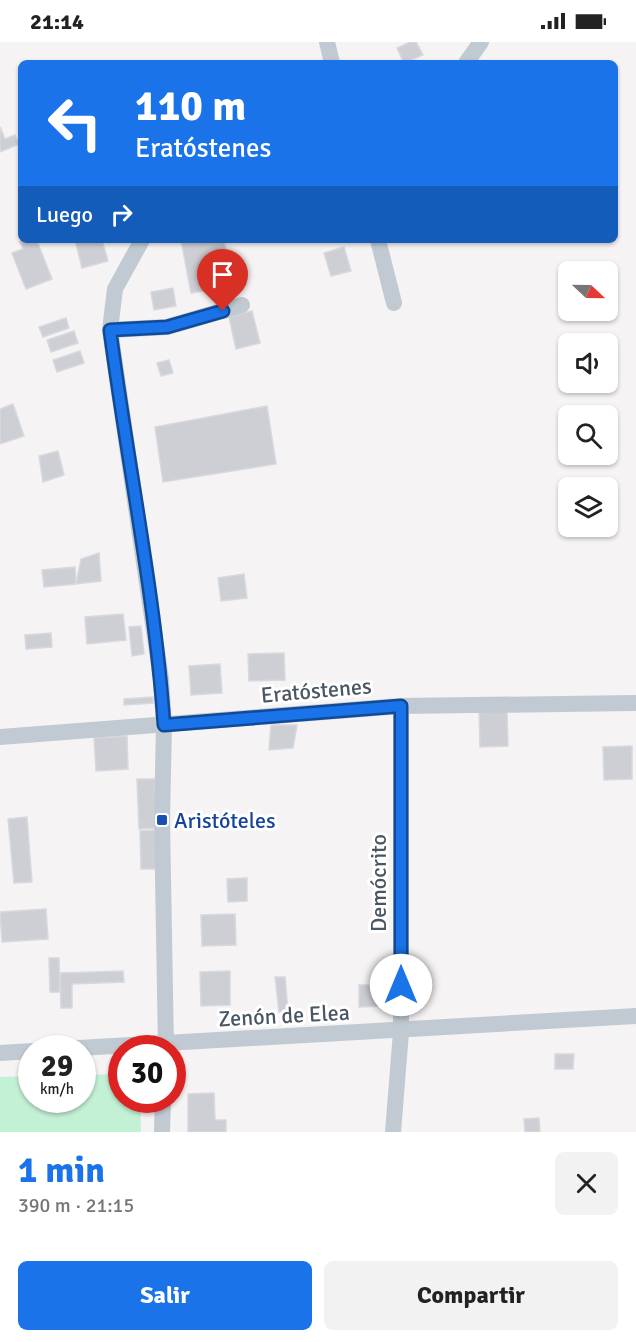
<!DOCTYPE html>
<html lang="es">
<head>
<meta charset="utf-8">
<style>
  :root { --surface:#fff; --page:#f2f2f2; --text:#222; --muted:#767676; --accent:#1a73e8 }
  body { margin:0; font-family:Signika,sans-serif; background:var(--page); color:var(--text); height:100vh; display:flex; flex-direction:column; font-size:22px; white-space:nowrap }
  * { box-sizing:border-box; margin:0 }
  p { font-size:20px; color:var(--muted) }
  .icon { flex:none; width:33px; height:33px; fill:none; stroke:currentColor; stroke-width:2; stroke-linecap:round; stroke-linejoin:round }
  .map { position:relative; height:1090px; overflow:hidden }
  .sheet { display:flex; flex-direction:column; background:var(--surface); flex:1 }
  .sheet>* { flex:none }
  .top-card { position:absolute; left:18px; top:18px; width:600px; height:183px; border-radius:9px; box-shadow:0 2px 4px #0004; background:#1a73e8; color:#fff; overflow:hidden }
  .needle { width:39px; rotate:112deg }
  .fabs { position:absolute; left:558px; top:219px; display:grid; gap:12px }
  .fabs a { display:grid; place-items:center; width:60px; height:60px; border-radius:9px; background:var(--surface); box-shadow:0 2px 4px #0004; font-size:30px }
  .speed { position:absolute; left:18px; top:993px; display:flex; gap:12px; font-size:30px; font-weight:700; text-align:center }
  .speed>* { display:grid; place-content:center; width:78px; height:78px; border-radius:50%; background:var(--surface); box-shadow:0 2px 4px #0004; line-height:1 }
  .speed small { font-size:15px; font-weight:400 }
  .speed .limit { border:9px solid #d22; background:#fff; color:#111 }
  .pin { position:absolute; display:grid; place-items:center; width:51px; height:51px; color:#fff; margin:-62px -26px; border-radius:50% 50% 50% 0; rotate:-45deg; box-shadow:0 0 6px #0007 }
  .pin .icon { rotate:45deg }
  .me { position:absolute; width:66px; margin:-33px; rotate:0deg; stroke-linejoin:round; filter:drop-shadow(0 0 4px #0008) }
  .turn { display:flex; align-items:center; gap:21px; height:126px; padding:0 18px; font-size:27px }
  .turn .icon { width:78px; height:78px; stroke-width:2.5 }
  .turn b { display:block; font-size:42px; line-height:51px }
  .then { display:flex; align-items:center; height:57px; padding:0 18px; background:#0003; gap:12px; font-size:22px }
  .round { display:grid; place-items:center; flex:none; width:63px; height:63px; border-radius:9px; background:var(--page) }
  .summary { display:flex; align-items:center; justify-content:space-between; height:102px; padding:0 18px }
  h1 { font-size:36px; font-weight:700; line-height:45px; color:var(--accent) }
  .button { display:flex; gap:12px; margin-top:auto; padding:12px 18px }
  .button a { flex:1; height:69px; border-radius:9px; background:var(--accent); color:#fff; font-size:24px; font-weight:700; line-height:69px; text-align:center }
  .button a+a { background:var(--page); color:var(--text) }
  .status { display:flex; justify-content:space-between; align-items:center; height:42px; padding:0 30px; background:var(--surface); direction:ltr }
  .status svg { height:16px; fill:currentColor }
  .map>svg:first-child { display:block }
  .green { fill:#c3f1d5 }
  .building { fill:#cdcfd5; stroke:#d7d9de; stroke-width:1.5 }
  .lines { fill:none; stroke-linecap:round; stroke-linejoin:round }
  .minor { stroke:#c1cad2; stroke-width:16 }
  .route-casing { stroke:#114b97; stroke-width:15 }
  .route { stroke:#1a73e8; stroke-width:10 }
  .transit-dot { fill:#1a4fb4; stroke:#fff; stroke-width:2 }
  .labels { text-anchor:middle; stroke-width:6; stroke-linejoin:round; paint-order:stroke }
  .street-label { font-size:22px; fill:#4a5661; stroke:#fff }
  .transit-label { font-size:22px; fill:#164399; stroke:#fff; text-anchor:start }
</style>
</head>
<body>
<div class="status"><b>21:14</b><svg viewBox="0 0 49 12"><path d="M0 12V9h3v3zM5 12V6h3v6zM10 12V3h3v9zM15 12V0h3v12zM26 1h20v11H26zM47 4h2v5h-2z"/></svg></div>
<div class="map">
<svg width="636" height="1090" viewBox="0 0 636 1090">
  <rect width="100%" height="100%" fill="#f5f3f3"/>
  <!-- green -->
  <path class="green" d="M121 1032 122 1058H140L141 1090H0V1035L31 1034 32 1058H82L83 1033Z"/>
  <!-- building -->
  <g class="building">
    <path d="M410 0H416L423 13 404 21 397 6Z"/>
    <path d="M0 85 5 97 15 93 19 102 0 110Z"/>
    <path d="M75 198H102L108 219 82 226Z"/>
    <path d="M181 198H224L233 243 191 251Z"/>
    <path d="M37 199 52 237 26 247 12 211 23 207 20 200Z"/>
    <path d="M344 205 351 229 331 234 324 211Z"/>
    <path d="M173 246 176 264 154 268 151 250Z"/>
    <path d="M252 269 260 301 236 307 229 275Z"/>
    <path d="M66 276 69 286 43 295 39 285Z"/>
    <path d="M74 289 78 301 51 310 47 298Z"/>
    <path d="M80 309 84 321 57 330 53 318Z"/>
    <path d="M169 318 173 331 161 334 157 321Z"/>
    <path d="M13 362 24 394 0 402V367Z"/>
    <path d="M267 364 276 422 163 440 155 385Z"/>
    <path d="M58 409 64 433 43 440 39 414Z"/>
    <path d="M99 511 101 539 76 542 81 517Z"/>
    <path d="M75 525 76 542 44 545 42 528Z"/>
    <path d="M244 532 247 556 221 559 218 536Z"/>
    <path d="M123 572 126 598 87 602 85 575Z"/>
    <path d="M141 584 144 612 132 614 129 585Z"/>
    <path d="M51 591 52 605 26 607 25 593Z"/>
    <path d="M284 611 285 638 249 639 248 612Z"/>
    <path d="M220 622 222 651 191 653 189 624Z"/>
    <path d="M153 655V661L124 663V657Z"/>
    <path d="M507 668 508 704 480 705 479 669Z"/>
    <path d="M271 683H297L293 706 269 708Z"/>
    <path d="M127 694 128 727 96 729 94 696Z"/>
    <path d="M632 704V737L604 738 603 705Z"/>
    <path d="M137 737H155L156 786 139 787Z"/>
    <path d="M27 775 32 840 14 841 8 777Z"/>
    <path d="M155 788 156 827H141L140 789Z"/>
    <path d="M247 836V859L228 860 227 837Z"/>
    <path d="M46 867 48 897 2 900 0 870Z"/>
    <path d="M235 872 236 903 202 904 201 873Z"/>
    <path d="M49 916H59L60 950H50Z"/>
    <path d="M123 929 124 940 72 942V966H61L60 931Z"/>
    <path d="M230 929V963L201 964 200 930Z"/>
    <path d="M275 935H285L288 969 279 970Z"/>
    <path d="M359 943H385V964L359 965Z"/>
    <path d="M555 1012H574L573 1027H555Z"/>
    <path d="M214 1051 215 1078H226V1090H188V1052Z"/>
    <path d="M539 1076 540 1090H525L524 1077Z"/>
  </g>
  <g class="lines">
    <!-- minor -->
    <g class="minor">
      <path d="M327 0 332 21"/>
      <path d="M466 21 481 0"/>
      <path d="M142 198 115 247 110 288 161 637 164 683 162 778 166 1006"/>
      <path d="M378 198 394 261"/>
      <path d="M110 288 167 285 242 263"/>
      <path d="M0 695 401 664 636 661"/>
      <path d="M79 1006 636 974"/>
      <path d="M0 1011 32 1009"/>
      <path d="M162 1090 163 1058"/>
      <path d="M393 1090 401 990V664"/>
    </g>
  </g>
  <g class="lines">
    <defs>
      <path id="route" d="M223 269 167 285 110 288C127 419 155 551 164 683L401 664V943"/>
    </defs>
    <!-- route casing -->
    <use href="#route" class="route-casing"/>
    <!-- route -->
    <use href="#route" class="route"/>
  </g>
  <!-- markers -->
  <rect class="transit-dot" x="156" y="772" width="12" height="12" rx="3"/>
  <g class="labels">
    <!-- street labels -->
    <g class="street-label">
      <text transform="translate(316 648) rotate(-5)" y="8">Eratóstenes</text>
      <text transform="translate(378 841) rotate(-90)" y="8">Demócrito</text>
      <text transform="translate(284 973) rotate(-3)" y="8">Zenón de Elea</text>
    </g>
    <!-- transit labels -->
    <g class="transit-label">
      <text x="174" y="786">Aristóteles</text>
    </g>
  </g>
</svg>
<div class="fabs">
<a><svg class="needle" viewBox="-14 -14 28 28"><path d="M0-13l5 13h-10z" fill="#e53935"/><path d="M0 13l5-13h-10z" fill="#767676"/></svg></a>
<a><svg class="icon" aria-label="sound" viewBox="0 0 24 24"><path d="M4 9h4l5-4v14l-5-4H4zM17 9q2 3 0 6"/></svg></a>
<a><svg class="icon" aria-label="search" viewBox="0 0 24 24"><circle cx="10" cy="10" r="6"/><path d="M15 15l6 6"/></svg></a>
<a><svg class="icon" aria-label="layers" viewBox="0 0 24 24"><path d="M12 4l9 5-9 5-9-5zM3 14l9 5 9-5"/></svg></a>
</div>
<div class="speed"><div>29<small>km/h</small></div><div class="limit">30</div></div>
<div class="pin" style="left:223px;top:269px;background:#d93025"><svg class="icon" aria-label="arrive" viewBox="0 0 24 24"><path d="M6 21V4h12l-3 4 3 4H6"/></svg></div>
<svg class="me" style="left:401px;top:943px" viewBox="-20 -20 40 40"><circle r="19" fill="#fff"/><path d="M0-13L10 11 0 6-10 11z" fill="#1a73e8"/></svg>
<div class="top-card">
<div class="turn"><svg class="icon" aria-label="left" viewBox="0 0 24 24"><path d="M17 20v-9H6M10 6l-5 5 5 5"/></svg><div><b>110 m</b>Eratóstenes</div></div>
<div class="then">Luego<svg class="icon" aria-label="right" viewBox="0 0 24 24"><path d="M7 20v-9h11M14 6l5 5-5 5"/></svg></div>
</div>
</div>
<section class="sheet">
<div class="summary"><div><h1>1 min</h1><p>390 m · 21:15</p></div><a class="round"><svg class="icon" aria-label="close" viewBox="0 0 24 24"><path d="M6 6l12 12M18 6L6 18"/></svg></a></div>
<div class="button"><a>Salir</a><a>Compartir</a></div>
</section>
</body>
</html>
